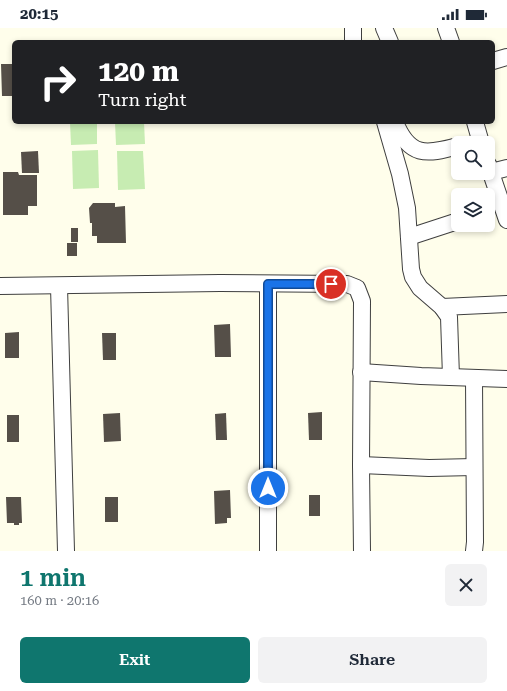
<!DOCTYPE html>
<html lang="en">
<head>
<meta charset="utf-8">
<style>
  :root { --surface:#fff; --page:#f2f2f3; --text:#1f2937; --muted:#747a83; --accent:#0f766e }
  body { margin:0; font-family:"Roboto Serif",serif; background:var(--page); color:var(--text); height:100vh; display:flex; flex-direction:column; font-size:15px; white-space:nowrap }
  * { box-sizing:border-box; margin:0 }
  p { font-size:13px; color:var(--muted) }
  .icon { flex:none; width:22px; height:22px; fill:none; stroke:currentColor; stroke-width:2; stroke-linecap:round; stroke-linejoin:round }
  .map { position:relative; height:523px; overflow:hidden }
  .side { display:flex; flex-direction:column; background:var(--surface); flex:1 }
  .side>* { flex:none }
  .banner { position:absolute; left:12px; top:12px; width:483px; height:84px; border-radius:6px; box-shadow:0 2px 6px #0003; background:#202124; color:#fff; overflow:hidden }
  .buttons { position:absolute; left:451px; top:108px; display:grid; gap:8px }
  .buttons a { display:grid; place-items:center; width:44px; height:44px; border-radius:6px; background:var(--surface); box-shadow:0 2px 6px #0003; font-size:20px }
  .pin { position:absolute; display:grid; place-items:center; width:34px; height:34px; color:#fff; margin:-17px; border:2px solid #fff; border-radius:50%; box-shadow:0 1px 4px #0007 }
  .me { position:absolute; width:44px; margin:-22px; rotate:0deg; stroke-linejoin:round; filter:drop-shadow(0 0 3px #0008) }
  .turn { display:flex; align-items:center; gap:14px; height:84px; padding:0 20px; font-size:18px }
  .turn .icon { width:52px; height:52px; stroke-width:2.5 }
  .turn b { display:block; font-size:28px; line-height:34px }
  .round { display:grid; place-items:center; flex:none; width:42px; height:42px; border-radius:6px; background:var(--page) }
  .headline { display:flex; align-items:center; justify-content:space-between; height:68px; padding:0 20px }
  h1 { font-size:24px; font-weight:600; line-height:30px; color:var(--accent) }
  .action { display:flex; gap:8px; margin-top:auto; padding:8px 20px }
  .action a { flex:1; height:46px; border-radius:6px; background:var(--accent); color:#fff; font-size:16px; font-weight:600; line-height:46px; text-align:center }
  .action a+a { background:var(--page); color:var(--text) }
  .status { display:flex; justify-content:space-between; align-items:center; height:28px; padding:0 20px; background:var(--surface); direction:ltr }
  .status svg { height:11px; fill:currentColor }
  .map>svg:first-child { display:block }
  .green { fill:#c7ecb2 }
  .building { fill:#554f48 }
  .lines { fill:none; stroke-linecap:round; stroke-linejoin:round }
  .minor-casing { stroke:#3f3f3f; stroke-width:18 }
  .minor { stroke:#fff; stroke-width:16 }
  .route-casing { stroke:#114b97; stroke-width:10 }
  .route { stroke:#1a73e8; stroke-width:7 }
</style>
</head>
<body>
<div class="status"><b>20:15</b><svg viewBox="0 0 49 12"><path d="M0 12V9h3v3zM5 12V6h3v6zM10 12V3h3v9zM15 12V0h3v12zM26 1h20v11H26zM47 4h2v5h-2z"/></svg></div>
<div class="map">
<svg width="507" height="523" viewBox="0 0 507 523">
  <rect width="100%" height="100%" fill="#fffeeb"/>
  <!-- green -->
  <g class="green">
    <path d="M70 94H97V116L71 117Z"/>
    <path d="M115 94H144L145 116 116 117Z"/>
    <path d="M98 122 99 160 73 161 72 123Z"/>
    <path d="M117 123H143L145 161 118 162Z"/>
  </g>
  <!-- building -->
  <g class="building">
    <path d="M1 36H14V76H12V68H2Z"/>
    <path d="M38 123 39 145H22L21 124Z"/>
    <path d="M3 144H18L19 147H37V178H28V187H3Z"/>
    <path d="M93 175H115V179L125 178 126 215H97V208H92V195H90L89 180Z"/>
    <rect x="71" y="200" width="7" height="14"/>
    <rect x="67" y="215" width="10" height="13"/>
    <path d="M230 296 231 329H215L214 297Z"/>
    <path d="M19 304V330H5V305Z"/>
    <path d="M102 305H116V332H103Z"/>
    <path d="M322 384V412H309L308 385Z"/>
    <path d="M120 385 121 413 104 414 103 386Z"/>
    <path d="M226 385 227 412H216L215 386Z"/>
    <rect x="7" y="387" width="12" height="27"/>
    <path d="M230 462 231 490H227V495L215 496 214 463Z"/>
    <rect x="309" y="467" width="11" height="21"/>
    <path d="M6 469H21L22 495H19V497H14V495H7Z"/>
    <rect x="105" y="469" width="13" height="25"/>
  </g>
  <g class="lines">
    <defs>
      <g id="minor">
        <path d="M384 0 390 14"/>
        <path d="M446 0 451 14"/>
        <path d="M353 14V0"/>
        <path d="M493 33 507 29"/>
        <path d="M385 94 400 146 407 180 411 241 413 249 420 260 442 279 449 289 451 349"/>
        <path d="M395 94C409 129 426 127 458 118"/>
        <path d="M475 94 481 115"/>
        <path d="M488 136 507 192"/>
        <path d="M491 144 507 140"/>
        <path d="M409 209 458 193"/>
        <path d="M268 256V523"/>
        <path d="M0 258 220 255 347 256 357 260 362 273 361 437 362 523"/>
        <path d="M59 258 66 523"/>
        <path d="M442 279 507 276"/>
        <path d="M361 344 421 348 507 351"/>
        <path d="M361 437 429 440 474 439"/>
        <path d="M474 523 475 514 474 350"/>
      </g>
    </defs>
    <!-- minor casing -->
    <use href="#minor" class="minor-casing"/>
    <!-- minor -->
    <use href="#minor" class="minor"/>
  </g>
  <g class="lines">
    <defs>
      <path id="route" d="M268 460V256H331"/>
    </defs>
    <!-- route casing -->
    <use href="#route" class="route-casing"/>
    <!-- route -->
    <use href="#route" class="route"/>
  </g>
</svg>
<div class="buttons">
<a><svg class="icon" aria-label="search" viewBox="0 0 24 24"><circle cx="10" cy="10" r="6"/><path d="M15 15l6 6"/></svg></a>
<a><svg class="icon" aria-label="layers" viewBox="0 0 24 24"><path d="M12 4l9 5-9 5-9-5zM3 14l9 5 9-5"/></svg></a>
</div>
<div class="pin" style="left:331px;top:256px;background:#d93025"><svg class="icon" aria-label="arrive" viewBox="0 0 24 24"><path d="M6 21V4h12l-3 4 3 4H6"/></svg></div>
<svg class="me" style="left:268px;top:460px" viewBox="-20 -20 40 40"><circle r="17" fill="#1a73e8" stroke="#fff" stroke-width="3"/><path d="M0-11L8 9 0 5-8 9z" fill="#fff"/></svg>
<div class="banner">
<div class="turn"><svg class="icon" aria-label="right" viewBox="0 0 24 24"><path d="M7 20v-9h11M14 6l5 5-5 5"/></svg><div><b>120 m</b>Turn right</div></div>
</div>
</div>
<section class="side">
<div class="headline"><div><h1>1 min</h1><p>160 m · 20:16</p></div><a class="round"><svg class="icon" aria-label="close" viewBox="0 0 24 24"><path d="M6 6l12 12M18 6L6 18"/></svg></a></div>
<div class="action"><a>Exit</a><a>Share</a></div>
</section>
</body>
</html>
